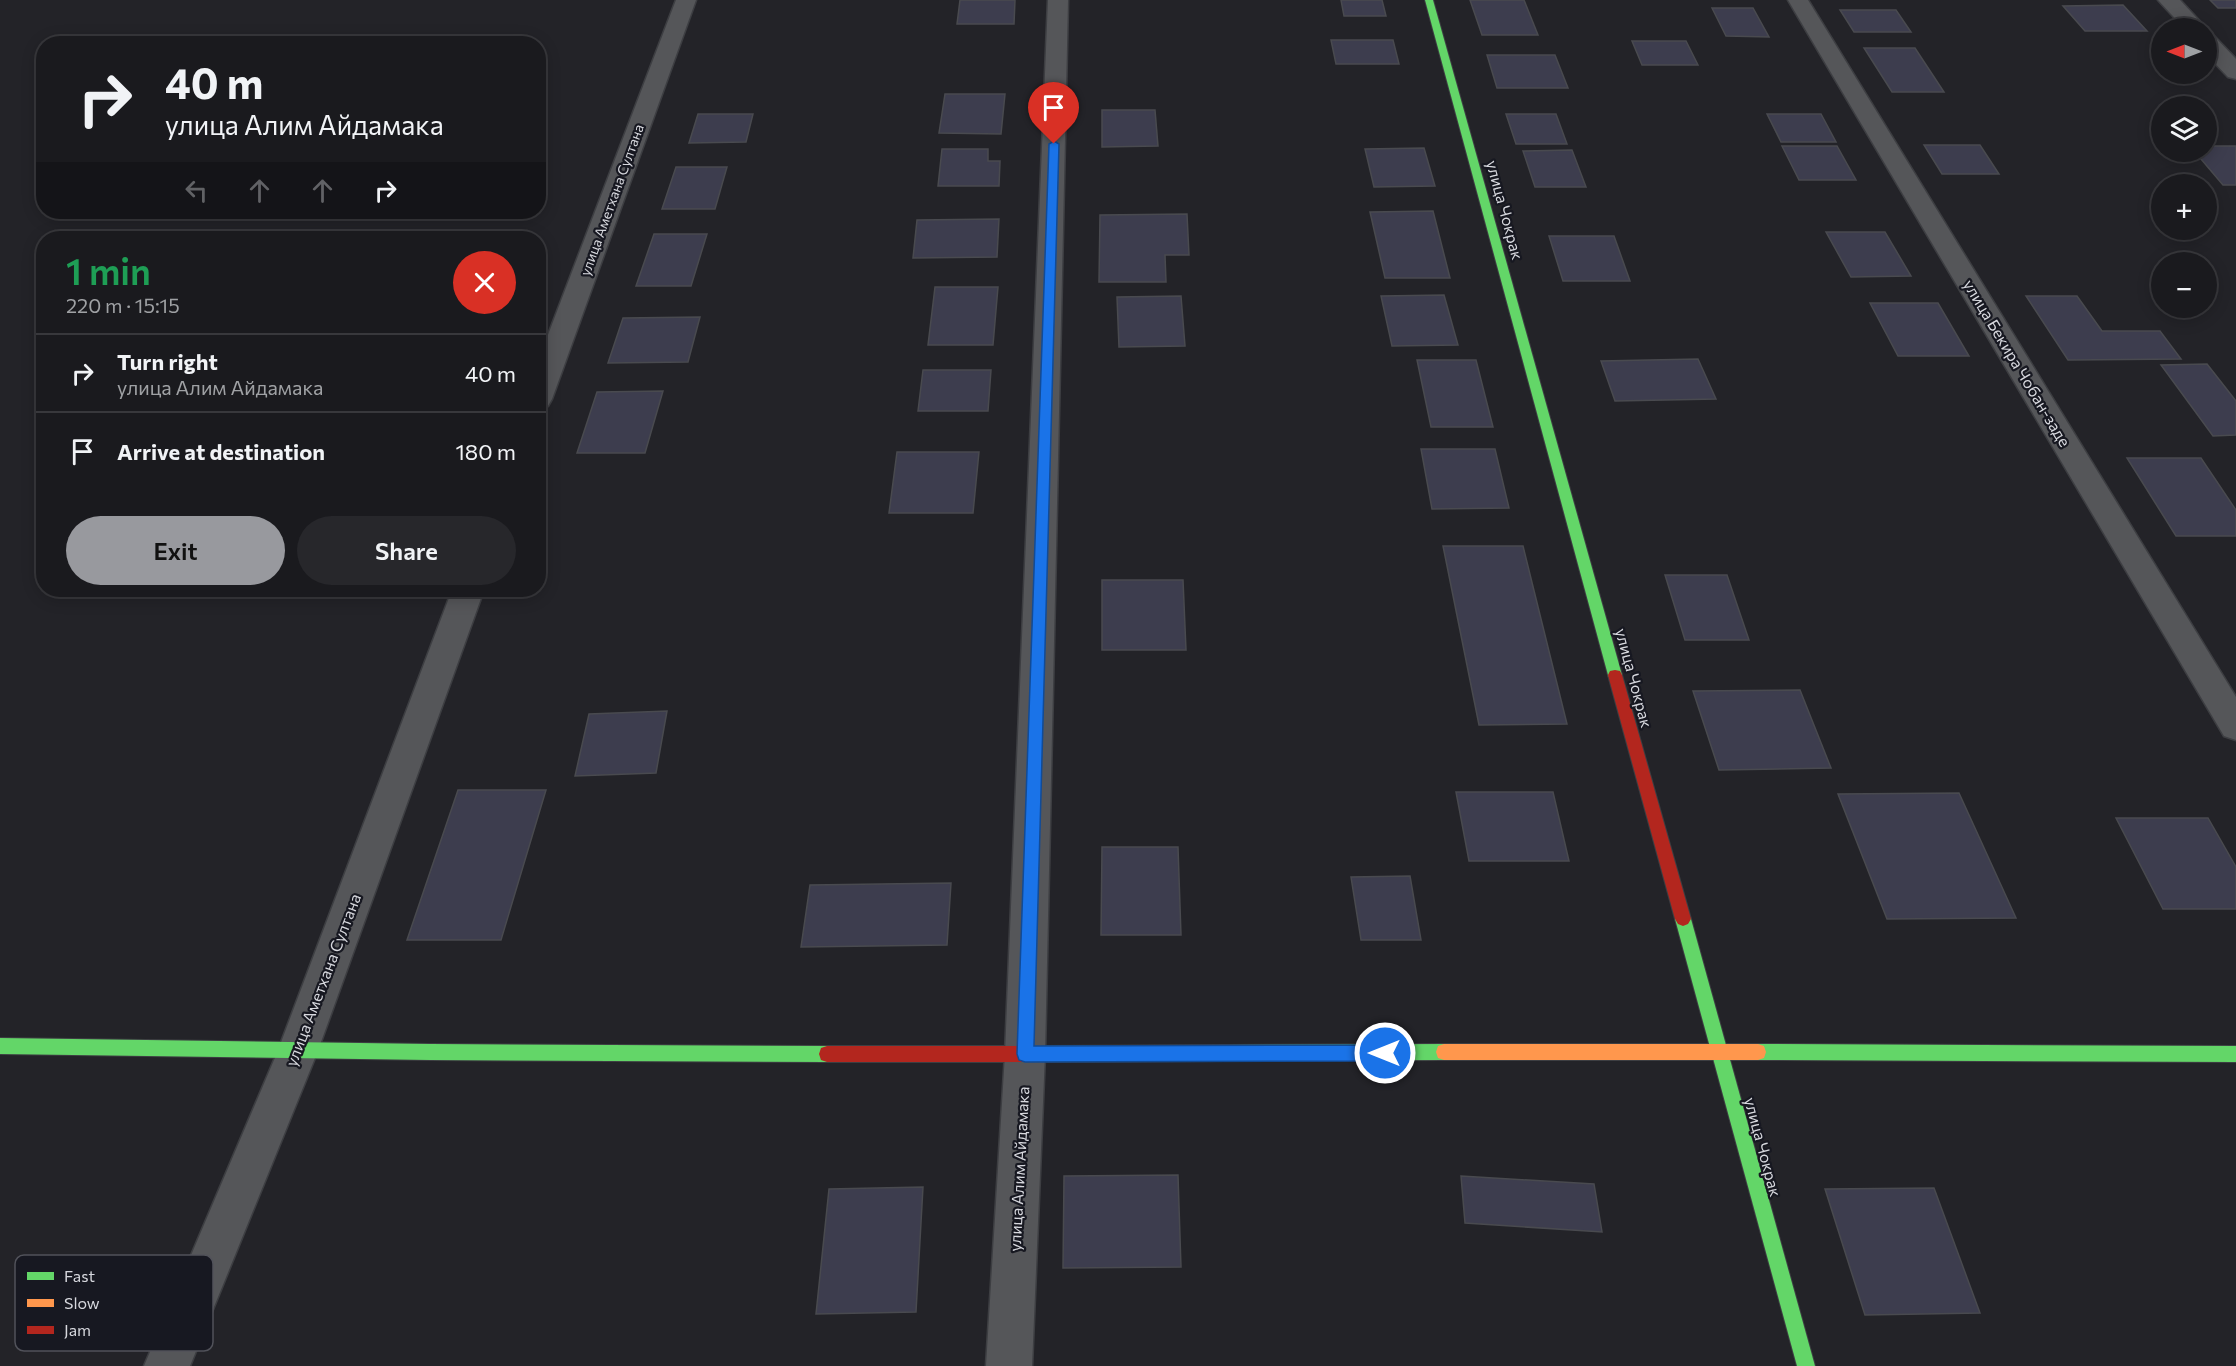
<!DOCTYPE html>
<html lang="en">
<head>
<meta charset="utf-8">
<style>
  :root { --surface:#1a1a1e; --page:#27272b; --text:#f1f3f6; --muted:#9fa1a4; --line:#38383c; --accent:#98999e }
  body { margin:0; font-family:Commissioner,sans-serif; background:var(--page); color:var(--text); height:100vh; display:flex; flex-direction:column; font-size:22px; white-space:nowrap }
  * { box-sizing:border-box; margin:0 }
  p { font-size:20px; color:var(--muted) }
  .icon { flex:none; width:33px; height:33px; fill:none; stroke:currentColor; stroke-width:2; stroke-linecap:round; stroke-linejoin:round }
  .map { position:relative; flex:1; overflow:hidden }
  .details { position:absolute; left:36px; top:231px; width:510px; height:366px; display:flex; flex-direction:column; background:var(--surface); border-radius:24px; box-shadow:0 3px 15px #0003,0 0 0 2px var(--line) }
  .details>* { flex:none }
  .hud { position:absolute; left:36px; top:36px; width:510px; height:183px; border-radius:24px; box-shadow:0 3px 15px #0003,0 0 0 2px var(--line); background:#1a1a1e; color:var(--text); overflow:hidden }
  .needle { width:39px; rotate:270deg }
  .buttons { position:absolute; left:2151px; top:18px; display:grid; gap:12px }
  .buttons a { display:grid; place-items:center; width:66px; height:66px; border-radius:50%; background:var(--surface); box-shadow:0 3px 15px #0003,0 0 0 2px var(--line); font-size:30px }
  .pin { position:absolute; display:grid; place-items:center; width:51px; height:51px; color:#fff; margin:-62px -26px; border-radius:50% 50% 50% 0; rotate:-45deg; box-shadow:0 0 6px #0007 }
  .pin .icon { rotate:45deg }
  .me { position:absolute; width:66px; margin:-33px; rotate:270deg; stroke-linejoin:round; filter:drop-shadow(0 0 4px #0008) }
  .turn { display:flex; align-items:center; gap:21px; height:126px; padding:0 30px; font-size:27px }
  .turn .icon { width:78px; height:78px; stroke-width:2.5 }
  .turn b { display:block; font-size:42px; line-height:51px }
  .lanes { display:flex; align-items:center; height:57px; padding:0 30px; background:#0003; justify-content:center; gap:30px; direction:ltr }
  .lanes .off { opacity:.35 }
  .round { display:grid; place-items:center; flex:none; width:63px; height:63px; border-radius:32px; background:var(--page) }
  .head { display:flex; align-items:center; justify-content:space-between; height:102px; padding:0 30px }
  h1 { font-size:36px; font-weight:600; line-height:45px; color:#1e9e55 }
  .action { display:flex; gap:12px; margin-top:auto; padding:12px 30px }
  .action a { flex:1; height:69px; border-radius:36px; background:var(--accent); color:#111; font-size:24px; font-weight:600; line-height:69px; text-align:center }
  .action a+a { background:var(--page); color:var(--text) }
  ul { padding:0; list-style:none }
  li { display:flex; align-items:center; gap:18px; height:78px; padding:0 30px; border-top:2px solid var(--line) }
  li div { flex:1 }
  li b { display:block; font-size:22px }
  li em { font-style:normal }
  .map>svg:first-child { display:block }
  .building { fill:#3d3d4e; stroke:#494a4f; stroke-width:1.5 }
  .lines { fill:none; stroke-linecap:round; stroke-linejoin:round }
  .street-casing { stroke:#3d3e42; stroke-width:3 }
  .fast-casing { stroke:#3d3e42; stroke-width:2 }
  .slow-casing { stroke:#3d3e42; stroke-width:2 }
  .jam-casing { stroke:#3d3e42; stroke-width:2 }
  .street { fill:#555659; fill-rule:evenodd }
  .fast { fill:#63d668; fill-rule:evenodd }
  .slow { fill:#ff974d; fill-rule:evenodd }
  .jam { fill:#b3261e; fill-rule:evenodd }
  .route { fill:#1a73e8; stroke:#114b97; stroke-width:1.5 }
  .labels { text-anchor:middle; stroke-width:4.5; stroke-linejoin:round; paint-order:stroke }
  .far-street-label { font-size:14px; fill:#d7d8de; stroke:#171821 }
  .street-label { font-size:16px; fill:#d7d8de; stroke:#171821 }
  .key { fill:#171821; stroke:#51525a; stroke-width:1.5 }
  .key-label { font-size:16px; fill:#d7d8de }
</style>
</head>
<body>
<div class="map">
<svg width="2236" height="1366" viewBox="0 0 2236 1366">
  <rect width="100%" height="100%" fill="#232328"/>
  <!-- building -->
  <g class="building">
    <path d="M960 0H1015L1014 24H957Z"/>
    <path d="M1341 0H1382L1386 16H1344Z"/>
    <path d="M1470 0H1524L1538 35H1482Z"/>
    <path d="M2210 0H2236V8H2218Z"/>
    <path d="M2123 5 2147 31H2085L2063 6Z"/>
    <path d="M1712 8H1753L1769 37 1726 36Z"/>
    <path d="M1840 10H1896L1911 32H1854Z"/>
    <path d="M1331 40H1393L1399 64H1336Z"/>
    <path d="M1632 41H1686L1698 65H1642Z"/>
    <path d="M1864 48H1915L1944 92H1892Z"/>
    <path d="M1487 55H1555L1568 88H1497Z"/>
    <path d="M945 94H1005L1001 134 939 133Z"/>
    <path d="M1102 110H1155L1158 146 1102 147Z"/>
    <path d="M698 114H753L746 142 689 143Z"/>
    <path d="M1506 114H1556L1567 144H1516Z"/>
    <path d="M1767 114H1821L1836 142H1781Z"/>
    <path d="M1924 145H1980L1999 174H1942Z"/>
    <path d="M1782 146H1837L1856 180H1799Z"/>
    <path d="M2206 146H2236V185H2223L2195 152H2206Z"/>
    <path d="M1424 148 1435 186 1374 187 1365 149Z"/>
    <path d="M942 149H988V161H1000L999 186H938Z"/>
    <path d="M1572 150 1586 187H1535L1523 151Z"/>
    <path d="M676 167H727L715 209H662Z"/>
    <path d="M1433 211 1450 278H1385L1370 212Z"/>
    <path d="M1187 214 1189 255H1165L1166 282H1099L1100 215Z"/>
    <path d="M999 219 997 257 913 258 917 220Z"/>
    <path d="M1826 232H1885L1911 276 1851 277Z"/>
    <path d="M654 234H707L691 286H636Z"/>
    <path d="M1549 236H1614L1630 281H1563Z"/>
    <path d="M935 287H998L993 345H928Z"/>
    <path d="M1444 295 1458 345 1392 346 1381 296Z"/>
    <path d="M1181 296 1185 346 1119 347 1117 297Z"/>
    <path d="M2026 296H2077L2102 331H2160L2181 359 2068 360Z"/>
    <path d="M1870 303H1938L1969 356H1898Z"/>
    <path d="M700 317 688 362 608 363 623 318Z"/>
    <path d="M1698 359 1716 399 1615 401 1601 361Z"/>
    <path d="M1417 360H1476L1493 427H1431Z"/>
    <path d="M2207 364 2236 401V435L2213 436 2161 365Z"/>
    <path d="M923 370H991L988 411H918Z"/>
    <path d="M663 391 645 453H577L597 392Z"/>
    <path d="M1421 449H1495L1509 508 1432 509Z"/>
    <path d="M897 452H979L973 513H889Z"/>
    <path d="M2127 458H2201L2236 510V536H2176Z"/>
    <path d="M1443 546H1523L1567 724 1479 725Z"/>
    <path d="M1665 575H1727L1749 640H1685Z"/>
    <path d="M1102 580H1183L1186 650H1102Z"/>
    <path d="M1800 690 1831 768 1719 770 1693 691Z"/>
    <path d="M667 711 656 773 575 776 589 714Z"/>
    <path d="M458 790H546L501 940H407Z"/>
    <path d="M1456 792H1553L1569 861H1469Z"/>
    <path d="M1959 793 2016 918 1887 919 1838 794Z"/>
    <path d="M2116 818H2208L2236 867V909H2163Z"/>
    <path d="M1102 847H1178L1181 935H1101Z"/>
    <path d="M1410 876 1421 940H1361L1351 877Z"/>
    <path d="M951 883 947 945 801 947 810 885Z"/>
    <path d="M1178 1175 1181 1267 1063 1268 1064 1176Z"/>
    <path d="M1461 1176 1594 1184 1602 1232 1465 1223Z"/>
    <path d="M923 1187 916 1312 816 1314 829 1189Z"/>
    <path d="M1934 1188 1980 1313 1865 1315 1825 1189Z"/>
  </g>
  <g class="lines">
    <defs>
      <g id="street">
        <path d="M676 0H696L552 399 548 406 538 408V361Z"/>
        <path d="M1048 0H1068L1045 1054 1032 1366H986L1005 1054Z"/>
        <path d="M1788 0H1808L2236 697V740L2224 736Z"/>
        <path d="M2158 0H2180L2206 28H2184Z"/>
        <path d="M2206 35 2214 36 2236 59V79L2228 77 2206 54Z"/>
        <path d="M452 590H484L317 1053 190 1366H144L277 1053Z"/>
      </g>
      <g id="fast">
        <path d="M1425 0H1433L1622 675 1620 679H1610L1608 675Z"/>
        <path d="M1683 912 1688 914 1691 919 1815 1366H1797L1675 919 1678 914Z"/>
        <path d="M0 1038 430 1044 827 1046 833 1048 835 1054 833 1060 827 1062 430 1060 0 1054Z"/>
        <path d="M1444 1044 1450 1046 1452 1052 1450 1058 1444 1060 1037 1062 1031 1060 1029 1054 1031 1048 1037 1046Z"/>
        <path d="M1758 1044 2236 1046V1062L1758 1060 1752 1058 1750 1052 1752 1046Z"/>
      </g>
      <path id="slow" d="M1444 1044H1758L1764 1046 1766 1052 1764 1058 1758 1060H1444L1438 1058 1436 1052 1438 1046Z"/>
      <g id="jam">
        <path d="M1615 670 1620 671 1622 675 1691 919 1688 924 1683 926 1678 924 1675 919 1608 675 1610 671Z"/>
        <path d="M827 1046H1037L1043 1048 1045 1054 1043 1060 1037 1062H827L821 1060 819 1054 821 1048Z"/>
      </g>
    </defs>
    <!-- street casing -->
    <use href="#street" class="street-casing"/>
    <!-- fast casing -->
    <use href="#fast" class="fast-casing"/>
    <!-- slow casing -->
    <use href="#slow" class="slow-casing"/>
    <!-- jam casing -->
    <use href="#jam" class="jam-casing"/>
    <!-- street -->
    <use href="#street" class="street"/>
    <!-- fast -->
    <use href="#fast" class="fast"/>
    <!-- slow -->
    <use href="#slow" class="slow"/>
    <!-- jam -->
    <use href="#jam" class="jam"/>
  </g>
  <!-- route -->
  <path class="route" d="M1054 141 1059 144 1034 1046 1385 1045 1391 1047 1393 1053 1391 1059 1385 1061 1025 1062 1019 1060 1017 1054 1049 144Z"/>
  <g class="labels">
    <!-- far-street labels -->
    <g class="far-street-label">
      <text transform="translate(612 200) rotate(-70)" y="5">улица Аметхана Султана</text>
    </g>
    <!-- street labels -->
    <g class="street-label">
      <text transform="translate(1505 210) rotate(75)" y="6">улица Чокрак</text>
      <text transform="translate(2017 363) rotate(59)" y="6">улица Бекира Чобан-заде</text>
      <text transform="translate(1634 678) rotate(75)" y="6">улица Чокрак</text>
      <text transform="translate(323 980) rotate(-69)" y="6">улица Аметхана Султана</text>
      <text transform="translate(1763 1147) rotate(75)" y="6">улица Чокрак</text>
      <text transform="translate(1019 1169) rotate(-87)" y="6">улица Алим Айдамака</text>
    </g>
  </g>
  <!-- legend -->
  <rect x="15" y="1255" width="198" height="96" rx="9" class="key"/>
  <rect x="27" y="1272" width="27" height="8" fill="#63d668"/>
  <rect x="27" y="1299" width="27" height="8" fill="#ff974d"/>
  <rect x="27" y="1326" width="27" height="8" fill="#b3261e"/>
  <g class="key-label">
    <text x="64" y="1282">Fast</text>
    <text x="64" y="1309">Slow</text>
    <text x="64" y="1336">Jam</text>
  </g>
</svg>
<div class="buttons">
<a><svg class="needle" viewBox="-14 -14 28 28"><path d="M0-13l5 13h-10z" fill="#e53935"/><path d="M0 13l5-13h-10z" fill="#9fa1a4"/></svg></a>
<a><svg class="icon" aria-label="layers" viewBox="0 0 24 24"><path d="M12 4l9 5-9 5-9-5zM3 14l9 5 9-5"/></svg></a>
<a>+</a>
<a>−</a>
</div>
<div class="pin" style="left:1054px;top:144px;background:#d93025"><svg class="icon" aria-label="arrive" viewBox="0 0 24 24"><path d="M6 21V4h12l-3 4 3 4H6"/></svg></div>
<svg class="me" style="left:1385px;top:1053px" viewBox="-20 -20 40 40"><circle r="17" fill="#1a73e8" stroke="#fff" stroke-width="3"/><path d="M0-11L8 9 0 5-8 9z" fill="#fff"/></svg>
<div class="hud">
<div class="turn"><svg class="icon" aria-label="right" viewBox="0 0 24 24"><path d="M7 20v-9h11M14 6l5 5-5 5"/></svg><div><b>40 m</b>улица Алим Айдамака</div></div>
<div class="lanes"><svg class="icon off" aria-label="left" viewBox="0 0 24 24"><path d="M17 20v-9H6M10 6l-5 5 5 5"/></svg><svg class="icon off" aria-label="ahead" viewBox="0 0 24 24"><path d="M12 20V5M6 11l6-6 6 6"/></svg><svg class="icon off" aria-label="ahead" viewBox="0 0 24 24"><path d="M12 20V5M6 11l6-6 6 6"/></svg><svg class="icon" aria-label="right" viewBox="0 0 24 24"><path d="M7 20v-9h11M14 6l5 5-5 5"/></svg></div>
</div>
<section class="details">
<div class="head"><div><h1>1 min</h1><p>220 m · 15:15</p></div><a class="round" style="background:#d93025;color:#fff"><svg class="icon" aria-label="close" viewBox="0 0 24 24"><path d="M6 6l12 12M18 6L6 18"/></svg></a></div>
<ul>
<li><svg class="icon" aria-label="right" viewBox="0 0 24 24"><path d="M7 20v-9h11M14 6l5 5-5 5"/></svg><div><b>Turn right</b><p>улица Алим Айдамака</p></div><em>40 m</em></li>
<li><svg class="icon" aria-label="arrive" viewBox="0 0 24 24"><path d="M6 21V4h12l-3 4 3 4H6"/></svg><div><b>Arrive at destination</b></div><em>180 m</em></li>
</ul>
<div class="action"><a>Exit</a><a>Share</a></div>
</section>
</div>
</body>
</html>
